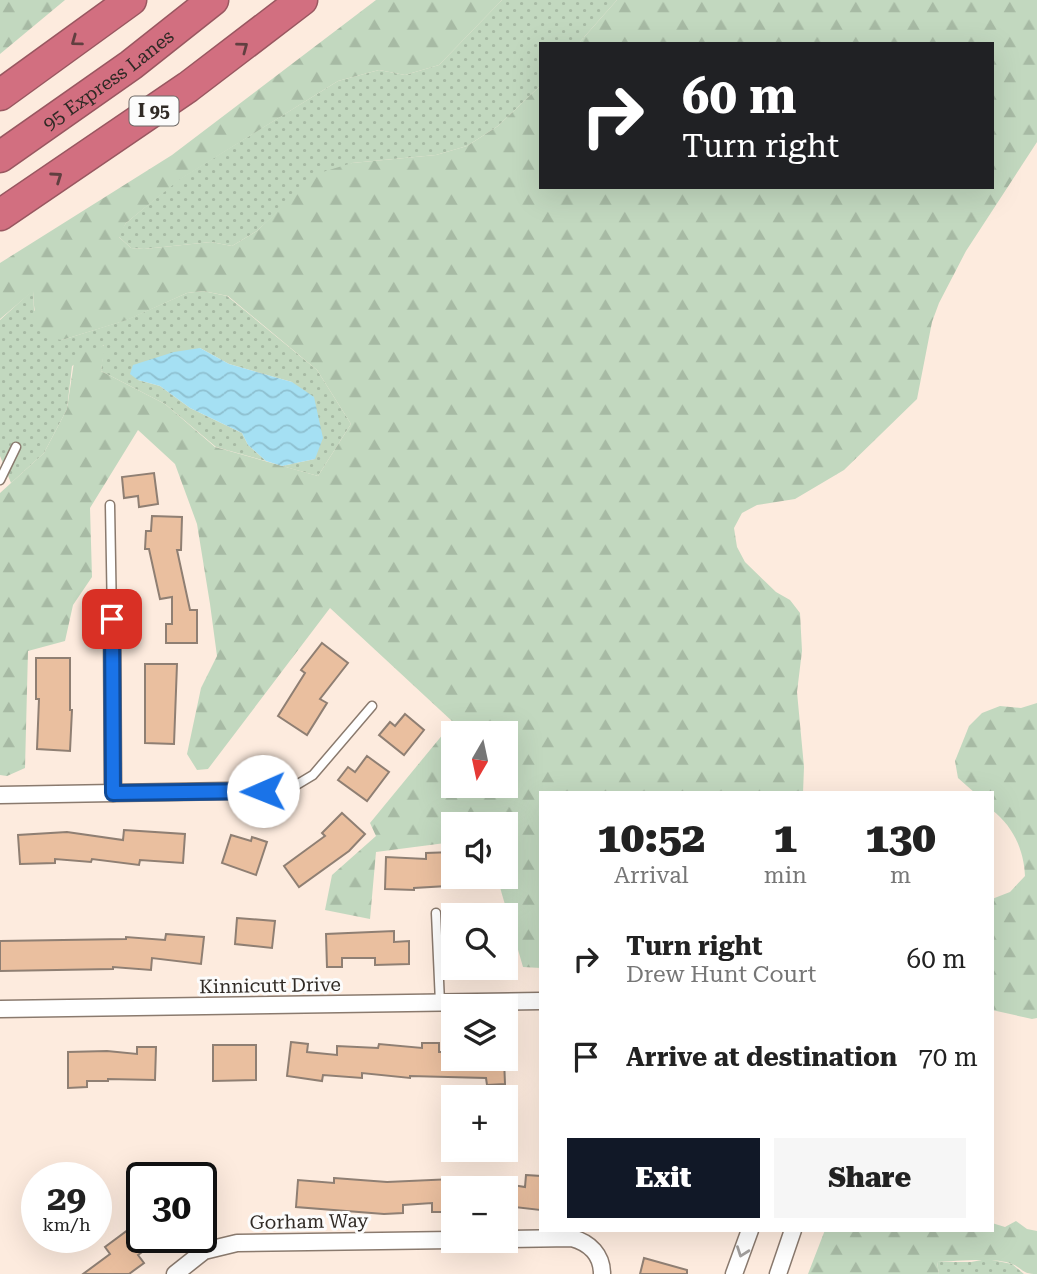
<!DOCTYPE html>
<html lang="en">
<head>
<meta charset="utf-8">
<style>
  :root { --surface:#fff; --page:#f6f6f6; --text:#222; --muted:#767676; --accent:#111827 }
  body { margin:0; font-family:"Roboto Serif",serif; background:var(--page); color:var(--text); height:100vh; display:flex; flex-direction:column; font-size:26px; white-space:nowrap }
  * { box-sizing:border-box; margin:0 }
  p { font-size:23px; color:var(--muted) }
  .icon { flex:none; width:38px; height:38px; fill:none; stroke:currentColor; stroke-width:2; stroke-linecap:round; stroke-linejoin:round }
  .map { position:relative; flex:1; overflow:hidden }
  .sheet { position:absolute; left:539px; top:791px; width:455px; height:441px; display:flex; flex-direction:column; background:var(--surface); border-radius:0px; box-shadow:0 7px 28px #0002 }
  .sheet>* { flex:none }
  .banner { position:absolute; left:539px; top:42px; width:455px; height:147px; border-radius:0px; box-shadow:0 7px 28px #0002; background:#202124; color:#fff; overflow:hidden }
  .needle { width:46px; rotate:189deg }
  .fabs { position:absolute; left:441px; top:721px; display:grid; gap:14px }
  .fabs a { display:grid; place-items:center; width:77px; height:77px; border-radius:0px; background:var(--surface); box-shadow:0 7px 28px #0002; font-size:35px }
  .speed { position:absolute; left:21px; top:1162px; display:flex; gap:14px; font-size:35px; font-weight:700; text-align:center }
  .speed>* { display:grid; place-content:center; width:91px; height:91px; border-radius:50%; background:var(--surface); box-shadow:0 7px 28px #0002; line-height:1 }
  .speed small { font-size:18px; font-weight:400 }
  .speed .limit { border:4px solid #111; border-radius:10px; background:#fff; color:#111 }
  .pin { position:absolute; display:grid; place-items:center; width:60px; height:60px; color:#fff; margin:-30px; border-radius:14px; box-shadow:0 4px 10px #0006 }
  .me { position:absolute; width:77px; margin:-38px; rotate:269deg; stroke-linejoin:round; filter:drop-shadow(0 0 5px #0008) }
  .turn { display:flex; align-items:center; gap:24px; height:147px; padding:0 28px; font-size:32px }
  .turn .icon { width:91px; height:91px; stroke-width:2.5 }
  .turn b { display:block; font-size:49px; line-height:60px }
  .eta { display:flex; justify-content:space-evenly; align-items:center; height:119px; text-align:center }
  .eta b { font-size:42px; font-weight:800; line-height:49px }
  .primary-button { display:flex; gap:14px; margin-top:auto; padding:14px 28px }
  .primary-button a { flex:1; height:80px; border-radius:0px; background:var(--accent); color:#fff; font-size:28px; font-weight:800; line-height:80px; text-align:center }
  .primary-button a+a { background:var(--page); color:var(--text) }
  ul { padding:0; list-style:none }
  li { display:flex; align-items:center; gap:21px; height:98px; padding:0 28px }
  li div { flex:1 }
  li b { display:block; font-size:26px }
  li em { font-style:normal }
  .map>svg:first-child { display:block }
  .grass { fill:url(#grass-dots) }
  .forest { fill:url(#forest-firs); fill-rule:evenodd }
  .water { fill:url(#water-waves) }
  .building { fill:#eabf9f; stroke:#8f7f73; stroke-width:2 }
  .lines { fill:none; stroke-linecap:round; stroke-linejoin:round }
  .service-casing { stroke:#8a7a6e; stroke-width:11 }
  .minor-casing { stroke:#8a7a6e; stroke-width:19 }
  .motorway-casing { stroke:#995760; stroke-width:33 }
  .service { stroke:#fff; stroke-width:8 }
  .minor { stroke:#fff; stroke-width:16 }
  .motorway { stroke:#d26f80; stroke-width:30 }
  .oneway { stroke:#613f40 }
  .oneway2 { stroke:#a29f9d }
  .route-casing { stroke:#114b97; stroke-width:18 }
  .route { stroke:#1a73e8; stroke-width:12 }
  .labels { text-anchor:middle; stroke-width:6; stroke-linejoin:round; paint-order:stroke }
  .shield { fill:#fcfcfc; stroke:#6d6966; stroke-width:2 }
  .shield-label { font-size:18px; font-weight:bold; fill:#302a25 }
  .street-label { font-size:19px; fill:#302a25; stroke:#fcfcfc }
</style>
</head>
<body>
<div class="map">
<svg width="1037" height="1274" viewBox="0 0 1037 1274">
  <defs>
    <pattern id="grass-dots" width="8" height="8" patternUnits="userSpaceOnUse" patternTransform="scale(1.75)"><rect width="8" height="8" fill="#c2d8bf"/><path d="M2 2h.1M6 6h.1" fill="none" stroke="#a7baa4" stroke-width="1.8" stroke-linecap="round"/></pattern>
    <pattern id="forest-firs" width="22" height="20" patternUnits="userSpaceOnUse" patternTransform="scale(1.75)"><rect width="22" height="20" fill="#c2d8bf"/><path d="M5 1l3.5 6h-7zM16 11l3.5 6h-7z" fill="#a7baa4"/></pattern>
    <pattern id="water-waves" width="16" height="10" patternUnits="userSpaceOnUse" patternTransform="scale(1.75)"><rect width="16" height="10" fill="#a5e0f3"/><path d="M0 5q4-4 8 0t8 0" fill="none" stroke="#8ec0d0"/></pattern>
  </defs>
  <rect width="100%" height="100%" fill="#fdebde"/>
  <!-- grass -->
  <g class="grass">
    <path d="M502 0H617L578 44H541V85L498 126 467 146 436 155 352 163 286 204 257 231 232 246 211 242 144 249 131 248 118 236 126 223 178 180 338 81 379 70 405 75 439 65Z"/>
    <path d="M33 290 34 310 62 340 126 320 187 293 203 291 227 296 317 370 351 424 318 476 282 466 315 459 292 382 229 364 200 348 138 380 160 386 190 408 242 433 248 445 266 461 216 447 165 404 101 371 104 345 72 366 67 409 44 453 11 483 0 456V320Z"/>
    <path d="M987 1259 1012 1264 1024 1274H939L937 1262H971Z"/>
  </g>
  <!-- forest -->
  <g class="forest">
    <path d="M0 0H65L0 54Z"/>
    <path d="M376 0H502L439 65 405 75 379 70 338 81 179 180 126 223 119 237 131 248 144 249 211 242 232 246 257 231 316 174 352 163 436 155 467 146 498 126 541 85V187H992V44H578L617 0H1037V142L966 251 939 303 932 322 917 399 844 470 795 499 757 505 742 513 734 528 737 547 745 562 776 592 790 600 800 613 802 651 797 692 804 767 803 793H541V968L523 967 497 877H506V824H453V842L376 852 370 919 325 910 332 875 376 836 370 823 453 722 330 608 208 769 197 770 187 754 201 688 217 656 210 604 197 524 175 464 138 430 90 508 92 577 73 605 65 641 28 651 25 768 7 776 0 775V493L44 453 67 409 75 355 105 345 101 371 165 404 215 447 318 476 351 424 317 370 228 296 203 291 187 293 127 320 62 340 48 338C35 324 34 310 33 291L0 319V263L172 155ZM453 733H506V786H453Z"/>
    <path d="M1037 703V1018L1032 1019 992 1010V899L1010 892 1025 876C1024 850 1013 826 992 810V793H975L958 778 955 761 969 726 982 713 1000 706 1021 708Z"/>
    <path d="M1016 1221 1027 1229 1037 1231V1274C1021 1274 1024 1269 1012 1264 997 1257 955 1261 937 1262L939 1274H808L825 1230H992V1223L1005 1227Z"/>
  </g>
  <!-- water -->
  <path class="water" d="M200 348 229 364 292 382 314 397 323 438 315 459 282 466 266 461 248 445 242 433 190 408 160 386 138 380 130 374 133 365 174 352Z"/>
  <!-- building -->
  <g class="building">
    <path d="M154 473 158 504 139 507 138 496 124 498 122 477Z"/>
    <path d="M152 516 182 517 181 550H177L190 610H197V643H166V624H172V597L160 599 149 549H145L146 531H151Z"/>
    <path d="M322 643 348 663 320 699 327 703 307 735 278 716 305 673 301 670Z"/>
    <path d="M36 658H70V710H72L70 751 37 749 39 699H36Z"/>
    <path d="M145 664H177L174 744 145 743Z"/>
    <path d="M405 714 424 730 404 755 379 735 390 722 395 726Z"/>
    <path d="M367 756 389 772 367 801 338 780 348 767 355 772Z"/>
    <path d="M342 813 365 834 349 851 299 887 284 866 325 836 322 833Z"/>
    <path d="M124 830 185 834 183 863 140 860 139 865 92 859 91 862 55 859V863L20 864 18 835 67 832 123 840Z"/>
    <path d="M231 835 251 841 252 837 267 842 256 875 222 863Z"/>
    <path d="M453 852V876H446L447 886 414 888V890L385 889 386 857 426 859V853Z"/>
    <path d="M237 918 275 921 272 948 235 944Z"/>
    <path d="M394 931V942L409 941V964L375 965V958H342V967H327L326 934Z"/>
    <path d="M166 934 204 937 201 964 152 958 151 970 113 967V969L0 971V941L126 939V937L165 940Z"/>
    <path d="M291 1042 308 1044 307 1052 337 1055V1046L378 1048 379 1044 422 1048V1043H439V1052H453V1059H504L505 1084 487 1085 486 1078 410 1076V1078L362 1073V1078L323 1075 322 1081 287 1076Z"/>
    <path d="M213 1045H256V1080L213 1081Z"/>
    <path d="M137 1047H156L155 1080 108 1079V1081H87V1087L68 1088V1052L107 1051 137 1054Z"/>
    <path d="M526 1175 541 1176 540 1210 506 1206V1184L525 1187Z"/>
    <path d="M334 1178 387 1182 453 1179V1203H448L447 1212H432V1203L403 1205V1213L384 1214 296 1207 298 1180 334 1183Z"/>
    <path d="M136 1224 142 1232V1237H146L152 1245 138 1255 144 1263 129 1274H83L110 1254 105 1247Z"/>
    <path d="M644 1258 687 1270V1274H640Z"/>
  </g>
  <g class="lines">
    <defs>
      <g id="service">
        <path d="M0 480 16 447"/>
        <path d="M110 505 112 619"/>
        <path d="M288 790 313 775 372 706"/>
        <path d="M436 913 440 1003"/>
      </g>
      <g id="minor">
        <path d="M112 619 113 793"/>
        <path d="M0 795 288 790"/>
        <path d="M0 1009 541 1001"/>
        <path d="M506 1239 572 1238C590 1243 602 1255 602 1274"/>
        <path d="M175 1274 204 1251 237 1243 453 1240"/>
        <path d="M734 1274 750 1230"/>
        <path d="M778 1274 793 1230"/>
      </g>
      <g id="motorway">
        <path d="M0 95 131 0"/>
        <path id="s1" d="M0 157 131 65 213 0"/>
        <path d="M0 215 188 87 302 0"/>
      </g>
    </defs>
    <!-- service casing -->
    <use href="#service" class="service-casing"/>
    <!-- minor casing -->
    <use href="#minor" class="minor-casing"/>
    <!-- motorway casing -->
    <use href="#motorway" class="motorway-casing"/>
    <!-- service -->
    <use href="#service" class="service"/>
    <!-- minor -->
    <use href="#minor" class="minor"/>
    <!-- motorway -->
    <use href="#motorway" class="motorway"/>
  </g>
  <!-- one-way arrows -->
  <defs><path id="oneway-chevron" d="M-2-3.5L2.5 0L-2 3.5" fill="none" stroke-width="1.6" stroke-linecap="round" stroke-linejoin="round" transform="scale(1.75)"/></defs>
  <g class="oneway">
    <use href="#oneway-chevron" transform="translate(76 41) rotate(144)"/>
    <use href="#oneway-chevron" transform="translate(243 47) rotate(-37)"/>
    <use href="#oneway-chevron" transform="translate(57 177) rotate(-35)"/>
  </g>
  <use class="oneway2" href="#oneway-chevron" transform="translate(742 1252) rotate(110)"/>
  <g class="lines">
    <defs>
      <path id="route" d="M112 619 113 793 263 791"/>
    </defs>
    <!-- route casing -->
    <use href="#route" class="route-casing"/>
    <!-- route -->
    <use href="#route" class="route"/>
  </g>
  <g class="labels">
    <!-- shield labels -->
    <rect class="shield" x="129.5" y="96.5" width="49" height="29" rx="5"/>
    <g class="shield-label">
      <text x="154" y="117">I 95</text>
    </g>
    <!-- street labels -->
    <g class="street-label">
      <text dy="7" stroke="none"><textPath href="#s1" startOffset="133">95 Express Lanes</textPath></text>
      <text transform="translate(270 985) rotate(-1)" y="7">Kinnicutt Drive</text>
      <text transform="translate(309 1221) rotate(-1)" y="7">Gorham Way</text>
    </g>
  </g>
</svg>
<div class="fabs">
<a><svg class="needle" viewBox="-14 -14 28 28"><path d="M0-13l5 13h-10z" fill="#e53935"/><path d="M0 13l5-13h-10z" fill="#767676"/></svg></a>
<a><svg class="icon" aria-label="sound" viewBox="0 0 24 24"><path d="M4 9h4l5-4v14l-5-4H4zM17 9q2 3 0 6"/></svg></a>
<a><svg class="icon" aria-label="search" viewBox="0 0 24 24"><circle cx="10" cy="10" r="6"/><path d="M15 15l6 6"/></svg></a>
<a><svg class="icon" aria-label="layers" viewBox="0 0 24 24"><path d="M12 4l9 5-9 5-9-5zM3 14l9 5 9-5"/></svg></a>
<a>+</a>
<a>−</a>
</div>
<div class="speed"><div>29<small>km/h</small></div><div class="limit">30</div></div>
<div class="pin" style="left:112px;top:619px;background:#d93025"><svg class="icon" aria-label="arrive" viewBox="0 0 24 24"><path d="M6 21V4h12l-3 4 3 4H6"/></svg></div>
<svg class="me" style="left:263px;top:791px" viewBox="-20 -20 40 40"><circle r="19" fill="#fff"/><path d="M0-13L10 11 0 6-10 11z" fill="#1a73e8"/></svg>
<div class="banner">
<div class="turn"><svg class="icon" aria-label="right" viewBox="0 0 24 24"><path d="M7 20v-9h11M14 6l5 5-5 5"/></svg><div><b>60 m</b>Turn right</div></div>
</div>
<section class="sheet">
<div class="eta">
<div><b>10:52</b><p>Arrival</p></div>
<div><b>1</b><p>min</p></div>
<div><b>130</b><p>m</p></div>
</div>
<ul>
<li><svg class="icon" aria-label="right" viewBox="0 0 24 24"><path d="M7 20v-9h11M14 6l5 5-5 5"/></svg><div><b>Turn right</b><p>Drew Hunt Court</p></div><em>60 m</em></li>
<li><svg class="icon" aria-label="arrive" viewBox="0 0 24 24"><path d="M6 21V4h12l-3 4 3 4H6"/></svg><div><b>Arrive at destination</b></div><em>70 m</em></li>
</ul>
<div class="primary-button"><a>Exit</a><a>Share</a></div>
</section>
</div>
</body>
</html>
